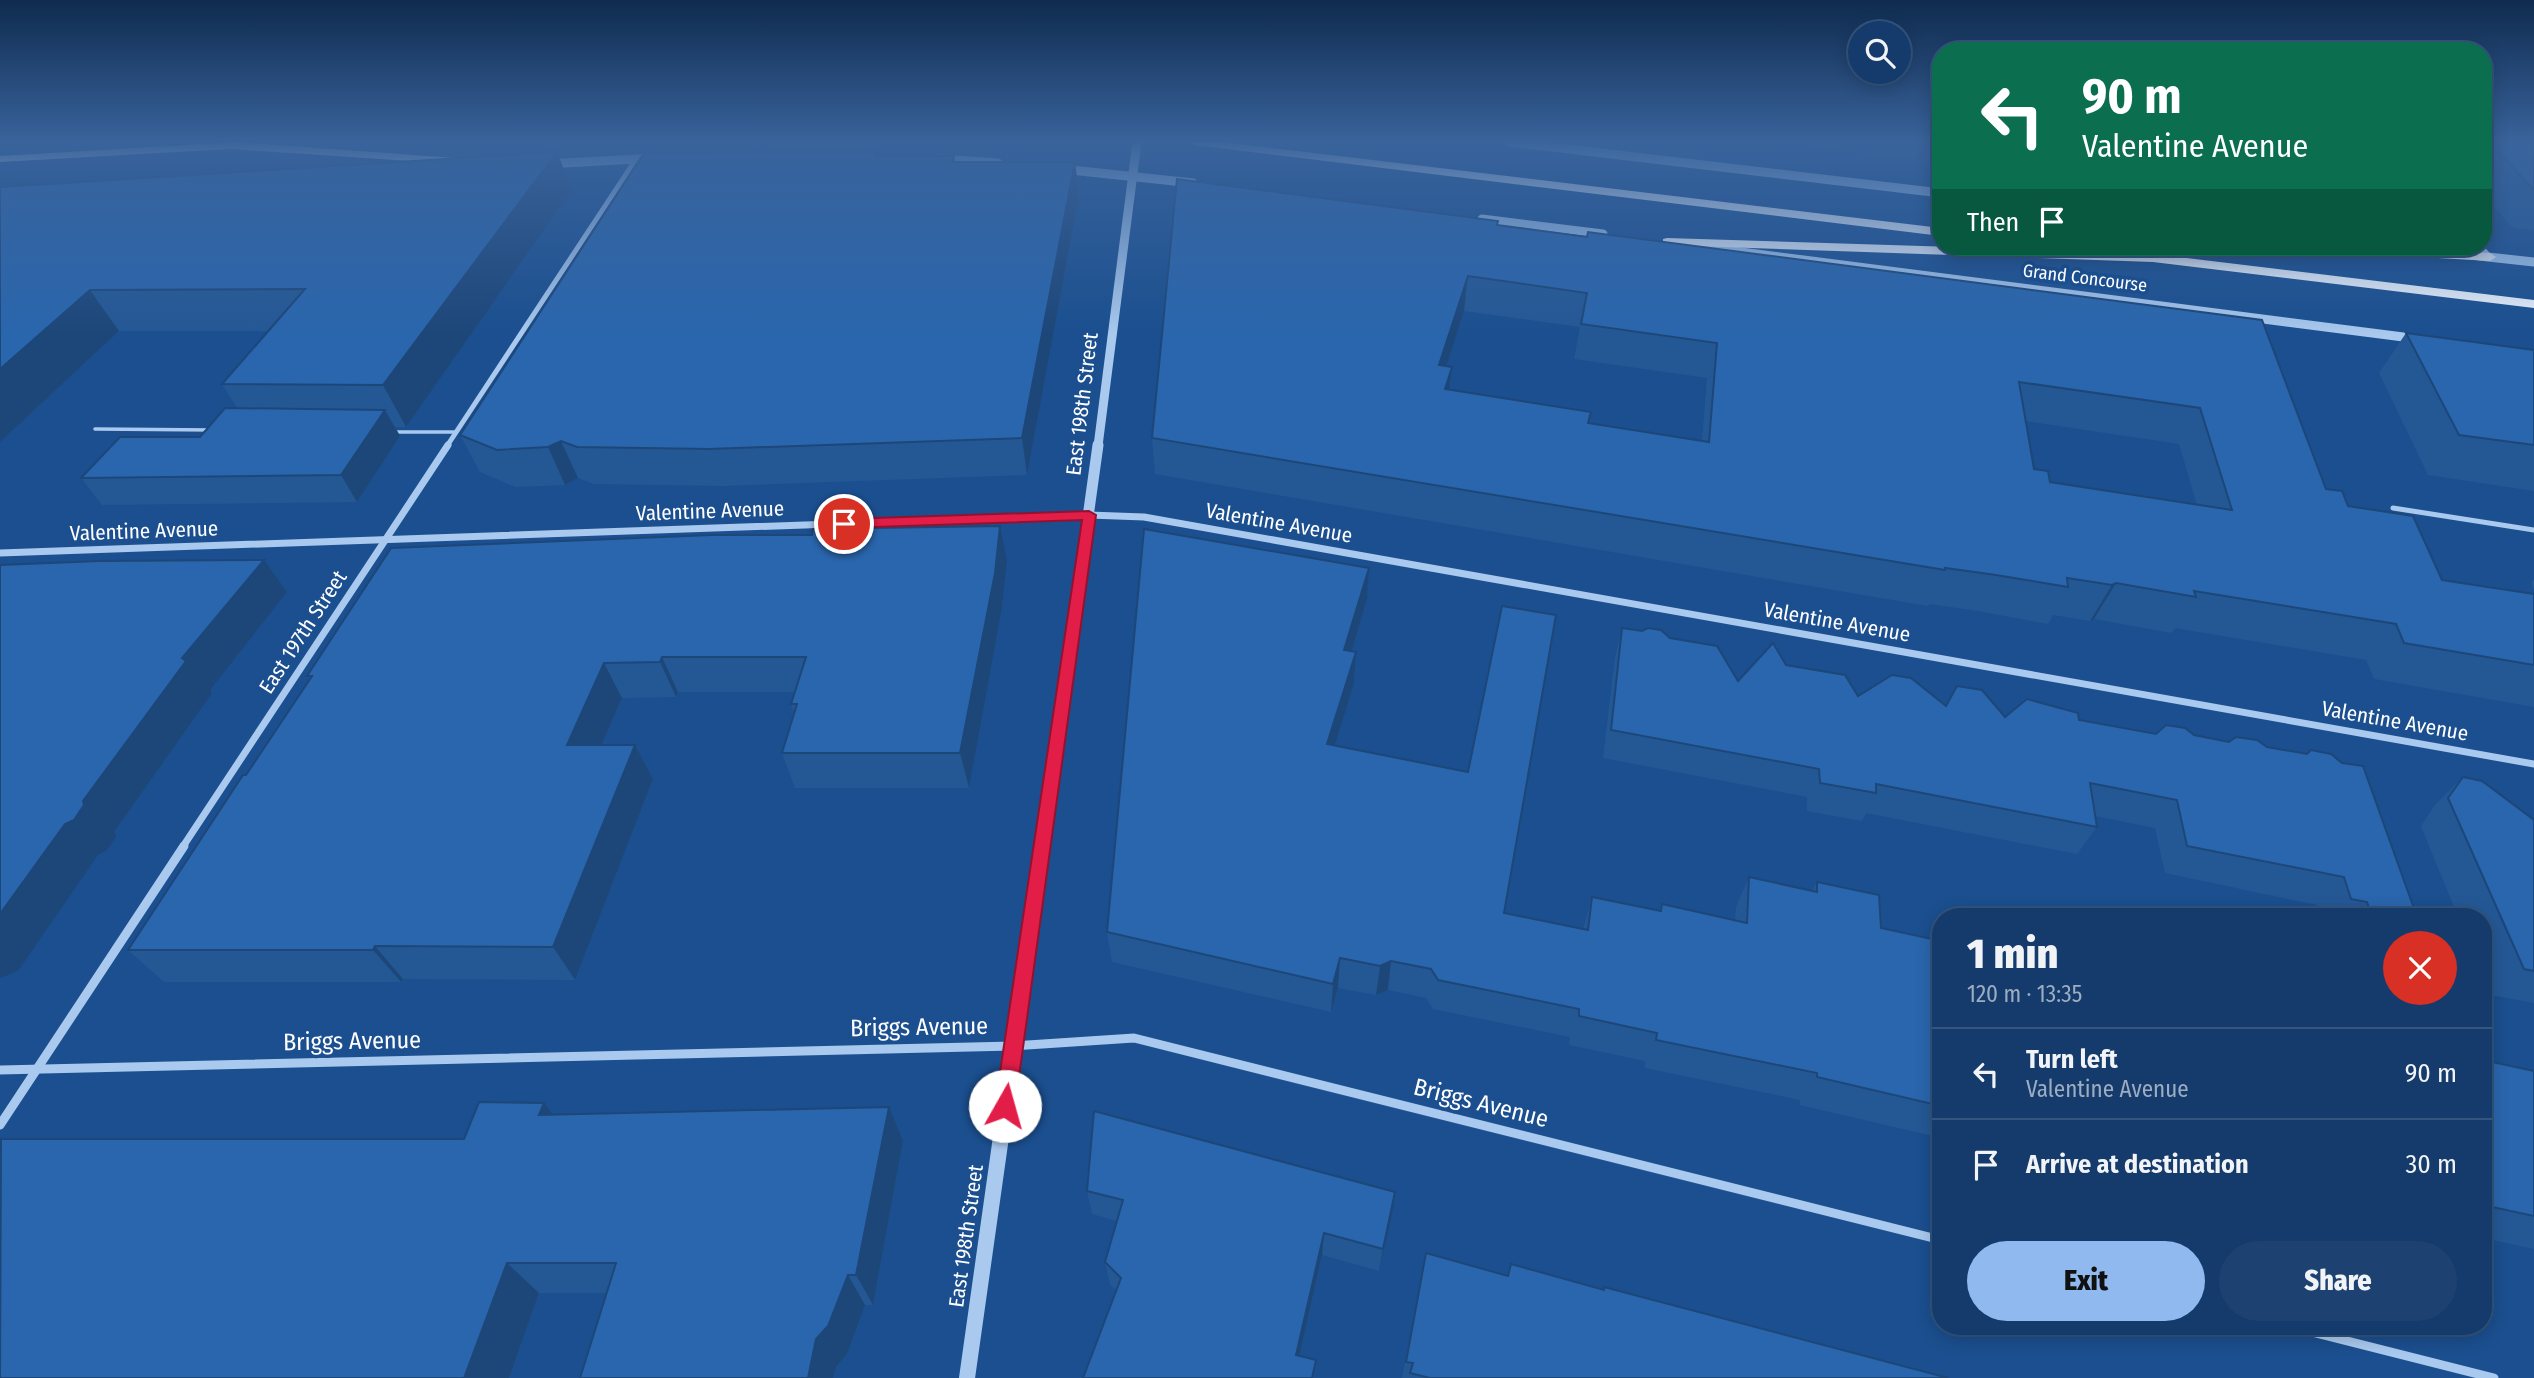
<!DOCTYPE html>
<html lang="en">
<head>
<meta charset="utf-8">
<style>
  :root { --surface:#143b6b; --page:#1d4271; --text:#f1f3f6; --muted:#9dadc1; --line:#33557e; --accent:#90b9f0 }
  body { margin:0; font-family:"Fira Sans Condensed",sans-serif; background:var(--page); color:var(--text); height:100vh; display:flex; flex-direction:column; font-size:26px; white-space:nowrap }
  * { box-sizing:border-box; margin:0 }
  p { font-size:23px; color:var(--muted) }
  .icon { flex:none; width:38px; height:38px; fill:none; stroke:currentColor; stroke-width:2; stroke-linecap:round; stroke-linejoin:round }
  .map { position:relative; flex:1; overflow:hidden }
  .drawer { position:absolute; left:1932px; top:908px; width:560px; height:427px; display:flex; flex-direction:column; background:var(--surface); border-radius:28px; box-shadow:0 4px 18px #0003,0 0 0 2px var(--line) }
  .drawer>* { flex:none }
  .guide { position:absolute; left:1932px; top:42px; width:560px; height:214px; border-radius:28px; box-shadow:0 4px 18px #0003,0 0 0 2px var(--line); background:#0b6e4f; color:#fff; overflow:hidden }
  .tools { position:absolute; left:1848px; top:21px; display:grid; gap:14px }
  .tools a { display:grid; place-items:center; width:63px; height:63px; border-radius:50%; background:var(--surface); box-shadow:0 4px 18px #0003,0 0 0 2px var(--line); font-size:35px }
  .pin { position:absolute; display:grid; place-items:center; width:60px; height:60px; color:#fff; margin:-30px; border:4px solid #fff; border-radius:50%; box-shadow:0 2px 7px #0007 }
  .me { position:absolute; width:77px; margin:-38px; rotate:7deg; stroke-linejoin:round; filter:drop-shadow(0 0 5px #0008) }
  .turn { display:flex; align-items:center; gap:24px; height:147px; padding:0 35px; font-size:32px }
  .turn .icon { width:91px; height:91px; stroke-width:2.5 }
  .turn b { display:block; font-size:49px; line-height:60px }
  .then { display:flex; align-items:center; height:66px; padding:0 35px; background:#0003; gap:14px; font-size:26px }
  .round { display:grid; place-items:center; flex:none; width:74px; height:74px; border-radius:37px; background:var(--page) }
  .summary { display:flex; align-items:center; justify-content:space-between; height:119px; padding:0 35px }
  h1 { font-size:42px; font-weight:800; line-height:52px }
  .button { display:flex; gap:14px; margin-top:auto; padding:14px 35px }
  .button a { flex:1; height:80px; border-radius:42px; background:var(--accent); color:#111; font-size:28px; font-weight:800; line-height:80px; text-align:center }
  .button a+a { background:var(--page); color:var(--text) }
  ul { padding:0; list-style:none }
  li { display:flex; align-items:center; gap:21px; height:91px; padding:0 35px; border-top:2px solid var(--line) }
  li div { flex:1 }
  li b { display:block; font-size:26px }
  li em { font-style:normal }
  .map>svg:first-child { display:block }
  .lines { fill:none; stroke-linecap:round; stroke-linejoin:round }
  .service-far1 { stroke:#a9c9ee; stroke-width:3.5 }
  .service { stroke:#a9c9ee; stroke-width:5 }
  .minor-far2 { stroke:#a9c9ee; stroke-width:5 }
  .minor-far1 { stroke:#a9c9ee; stroke-width:7 }
  .minor { stroke:#a9c9ee; stroke-width:9 }
  .tertiary-far2 { stroke:#a9c9ee; stroke-width:9 }
  .tertiary-far1 { stroke:#a9c9ee; stroke-width:11 }
  .tertiary { stroke:#a9c9ee; stroke-width:16 }
  .primary { fill:#f0f6ff; fill-rule:evenodd }
  .wall { fill:#245895; fill-rule:evenodd }
  .shaded-wall { fill:#1d4779 }
  .building { fill:#2a66ad; stroke:#1d4779; stroke-width:2; fill-rule:evenodd }
  .route { fill:#e11d48; stroke:#92132f; stroke-width:2 }
  .labels { text-anchor:middle; stroke-width:7; stroke-linejoin:round; paint-order:stroke }
  .far-street-label { font-size:18px; fill:#fff; stroke:#1b4f8f }
  .street-label { font-size:21px; fill:#fff; stroke:#1b4f8f }
  .near-street-label { font-size:24px; fill:#fff; stroke:#1b4f8f }
</style>
</head>
<body>
<div class="map">
<svg width="2534" height="1378" viewBox="0 0 2534 1378">
  <rect width="100%" height="100%" fill="#1b4f8f"/>
  <g class="lines">
    <!-- service-far1 -->
    <g class="service-far1">
      <path d="M95 429 213 430"/>
      <path d="M391 432H454"/>
    </g>
    <!-- service -->
    <path class="service" d="M2393 508 2534 530"/>
    <!-- minor-far2 -->
    <g class="minor-far2">
      <path d="M2481 247 2490 257"/>
      <path d="M447 446 636 159"/>
    </g>
    <!-- minor-far1 -->
    <g class="minor-far1">
      <path d="M0 553 1089 515 1144 517 2534 764"/>
      <path d="M182 848 448 445"/>
    </g>
    <!-- minor -->
    <g class="minor">
      <path d="M0 1070 1013 1046 1134 1038 1941 1240"/>
      <path d="M0 1125 184 846"/>
      <path d="M2288 1326 2494 1378"/>
    </g>
    <!-- tertiary-far2 -->
    <g class="tertiary-far2">
      <path d="M1509 142 1941 193"/>
      <path d="M940 159 998 163"/>
      <path d="M545 164 656 158"/>
      <path d="M1062 169 1193 183"/>
      <path d="M1482 219 1603 234"/>
      <path d="M1687 245 2419 339"/>
      <path d="M2401 247 2440 251"/>
      <path d="M2479 256 2534 262"/>
      <path d="M1098 446 1137 142"/>
    </g>
    <!-- tertiary-far1 -->
    <path class="tertiary-far1" d="M1042 848 1098 445"/>
    <!-- tertiary -->
    <path class="tertiary" d="M967 1378 1042 846"/>
    <!-- primary -->
    <g class="primary">
      <path d="M237 142 455 158 461 161 455 164 230 149 0 162V156Z"/>
      <path d="M1189 142H1222L1941 228V236L1195 145Z"/>
      <path d="M1667 238 2145 253 2534 300V308L2153 262 1663 245V239Z"/>
      <path d="M2311 247H2377L2490 253 2496 257 2490 261 2317 251Z"/>
    </g>
  </g>
  <!-- wall -->
  <g class="wall">
    <path d="M1775 142H1941V162Z"/>
    <path d="M2483 142H2534V230L2513 228 2483 194Z"/>
    <path d="M876 152 877 156H954L955 162H1075L1079 196 1027 475 723 486 594 484 578 478 565 485 515 487 480 472 460 435Z"/>
    <path d="M0 187 572 190 406 427H395L400 436 357 502 102 505 81 478 200 437 238 409 222 384 269 331H119L0 442Z"/>
    <path d="M1498 225 2262 320 2326 489 2442 580 2534 594V707L2374 679 2366 660 2175 628 2172 633 2094 619 2090 621 2053 615 2048 624 1978 611 1929 604 1928 606 1155 474 1152 438ZM1464 311 1580 327 1574 359 1707 378 1702 441 1588 423 1591 412 1450 390 1452 367 1446 366ZM2026 421 2179 444 2197 505 2050 482 2034 469Z"/>
    <path d="M2406 333 2534 350V491L2428 475 2379 373Z"/>
    <path d="M1007 561 1002 608 969 788H795L782 753 794 712 791 704 795 692H678L676 697 622 698 601 745H635L653 779 575 980 403 979 401 982H164L128 950 309 679 307 676Z"/>
    <path d="M1369 568 1367 599 1352 651 1356 652 1354 683 1335 746 1504 913 1583 929 1592 897 1659 911 1662 904 1735 920 1736 907 1749 877 1812 891 1817 882 1881 928 1941 941V1138L1800 1105V1100L1645 1068V1061L1569 1045 1570 1037 1433 1009 1426 998 1388 990 1376 995 1338 988 1331 1012 1112 962 1107 932Z"/>
    <path d="M2534 579V589L2531 583Z"/>
    <path d="M1622 628 1670 638 1738 681 1786 665 1858 696 1946 706 2005 717 2079 720 2417 917H2321L2317 905 2165 873 2155 828 2095 816 2097 827 2077 854 1866 813 1862 821 1807 811V797L1603 758 1615 657Z"/>
    <path d="M2463 777 2534 820V1003L2491 995 2483 977V917H2458L2421 826 2435 805Z"/>
    <path d="M2483 1060 2534 1071V1249L2483 1238Z"/>
    <path d="M544 1103 554 1114 903 1141 873 1305H865L847 1354 836 1367 607 1293H539L509 1378H0L464 1139Z"/>
    <path d="M1087 1191 1395 1192 1392 1215 1379 1271 1322 1255 1299 1356 1116 1290 1110 1284 1105 1262 1117 1221 1092 1214Z"/>
    <path d="M1426 1253 1507 1276 1511 1264 1603 1289 1604 1287 1948 1378H1402Z"/>
  </g>
  <!-- shaded-wall -->
  <g class="shaded-wall">
    <path d="M557 152 572 190 406 427 383 385Z"/>
    <path d="M1075 162 1079 196 1027 475 1022 438Z"/>
    <path d="M1468 276 1464 311 1435 401 1439 365Z"/>
    <path d="M90 290 119 331 0 442V369Z"/>
    <path d="M1452 367 1448 403 1445 389Z"/>
    <path d="M385 410 400 436 357 502 341 475Z"/>
    <path d="M561 441 578 478 565 485 548 447Z"/>
    <path d="M1000 526 1007 561 1002 608 969 788 960 753Z"/>
    <path d="M264 560 287 592 210 690 212 693 114 832 116 837 106 851 98 855 18 971 0 978V914L83 801 182 658Z"/>
    <path d="M1369 568 1367 599 1343 681 1344 650Z"/>
    <path d="M2116 583 2094 619 2090 621 2112 585Z"/>
    <path d="M1356 652 1354 683 1326 775 1327 744Z"/>
    <path d="M662 657 678 692 676 697 660 662Z"/>
    <path d="M604 663 622 698 586 780 567 745Z"/>
    <path d="M635 745 653 779 575 980 553 947Z"/>
    <path d="M375 946 403 979 401 982 373 950Z"/>
    <path d="M1340 958 1338 988 1331 1012 1333 984Z"/>
    <path d="M1391 961 1388 990 1376 995 1380 966Z"/>
    <path d="M544 1103 572 1137 539 1115Z"/>
    <path d="M889 1107 903 1141 873 1305 856 1275Z"/>
    <path d="M1395 1192 1392 1215 1379 1271 1383 1249Z"/>
    <path d="M1324 1233 1322 1255 1295 1375 1296 1355Z"/>
    <path d="M507 1263 539 1293 509 1378H464Z"/>
    <path d="M848 1275 865 1305 847 1354 836 1367 833 1378H808L816 1339Z"/>
  </g>
  <!-- building -->
  <g class="building">
    <path d="M2489 142H2534V190Z"/>
    <path d="M557 152 383 385 222 384 305 289 90 290 0 369V187Z"/>
    <path d="M876 152 875 156H954L952 162H1075L1022 438 709 449 577 447 561 441 548 447 497 450 460 435 644 153Z"/>
    <path d="M1177 179 1498 221 1497 225 1587 237 1588 232 2262 320 2326 489 2342 491 2348 506 2413 516 2442 580 2534 594V665L2404 643 2396 624 2194 591 2196 597 2116 583 2112 585 2067 578 2068 587 1996 575 1945 568V570L1152 438ZM1468 276 1587 293 1581 324 1717 343 1709 442 1588 423 1591 412 1445 389 1452 367 1439 365ZM2019 382 2200 408 2232 510 2050 482 2048 471 2034 469Z"/>
    <path d="M2406 333 2534 350V445L2459 435Z"/>
    <path d="M225 408 385 410 341 475 81 478 120 437H200Z"/>
    <path d="M1000 526 995 573 960 753H782L797 704H791L806 657H662L660 662 604 663 567 745H635L553 947 375 946 373 950H128L243 775H246L312 676H307L391 548 712 535H812L813 529Z"/>
    <path d="M1144 529 1369 568 1344 650 1356 652 1327 744 1468 772 1502 606 1556 615 1504 913 1588 930 1592 897 1661 911 1662 904 1747 923 1749 877 1817 892V882L1879 895 1881 928 1941 941V1106L1817 1077V1073L1656 1040 1657 1033 1579 1016V1009L1438 980 1431 969 1391 961 1380 966 1340 958 1333 984 1107 932Z"/>
    <path d="M264 560 182 658 186 661 83 801 84 805 74 820 65 824 0 914V565L100 561Z"/>
    <path d="M1622 628 1642 631 1648 628 1661 630 1670 638 1717 646 1738 681 1773 643 1786 665 1845 675 1858 696 1892 675 1911 678 1946 706 1957 686 1982 690 2005 717 2027 699 2078 713 2079 720 2156 734 2166 725 2185 728 2194 735 2229 742 2236 737 2257 740 2267 747 2307 754 2311 750 2331 754 2342 763 2363 766 2417 917H2372L2367 902 2351 899 2344 877 2187 846 2177 800 2090 783 2097 827 1876 784V793L1820 783 1819 769 1611 730Z"/>
    <path d="M2463 777 2482 781 2534 820V971L2524 969 2448 798Z"/>
    <path d="M2483 1060 2534 1071V1216L2483 1205Z"/>
    <path d="M479 1102 544 1103 539 1115 889 1107 856 1275H848L828 1326 816 1339 808 1378H580L616 1263H507L464 1378H0L1 1139H464Z"/>
    <path d="M1094 1111 1395 1192 1383 1249 1324 1233 1296 1355 1316 1360 1312 1378H1083L1121 1278 1105 1262 1123 1200 1087 1191Z"/>
    <path d="M1426 1253 1508 1276 1511 1264 1604 1290V1287L1948 1378H1430L1410 1373 1413 1363 1406 1362Z"/>
  </g>
  <!-- sky -->
  <linearGradient id="sky" x2="0" y2="1"><stop stop-color="#0f2b4f"/><stop offset="0.42" stop-color="#39639b"/><stop offset="1" stop-color="#39639b" stop-opacity="0"/></linearGradient>
  <rect width="2534" height="335" fill="url(#sky)"/>
  <!-- route -->
  <path class="route" d="M1089 511 1096 515 1015 1106 1012 1113 1005 1116 998 1113 995 1106 1082 520 844 528 837 524 844 519Z"/>
  <g class="labels">
    <!-- far-street labels -->
    <g class="far-street-label">
      <text transform="translate(2085 278) rotate(7)" y="6">Grand Concourse</text>
    </g>
    <!-- street labels -->
    <g class="street-label">
      <text transform="translate(1082 404) rotate(-83)" y="7">East 198th Street</text>
      <text transform="translate(710 511) rotate(-2)" y="7">Valentine Avenue</text>
      <text transform="translate(1279 523) rotate(10)" y="7">Valentine Avenue</text>
      <text transform="translate(144 531) rotate(-2)" y="7">Valentine Avenue</text>
      <text transform="translate(1837 622) rotate(10)" y="7">Valentine Avenue</text>
      <text transform="translate(303 632) rotate(-57)" y="7">East 197th Street</text>
      <text transform="translate(2395 721) rotate(10)" y="7">Valentine Avenue</text>
      <text transform="translate(966 1236) rotate(-82)" y="7">East 198th Street</text>
    </g>
    <!-- near-street labels -->
    <g class="near-street-label">
      <text transform="translate(919 1027) rotate(-1)" y="8">Briggs Avenue</text>
      <text transform="translate(352 1041) rotate(-1)" y="8">Briggs Avenue</text>
      <text transform="translate(1481 1103) rotate(14)" y="8">Briggs Avenue</text>
    </g>
  </g>
</svg>
<div class="tools">
<a><svg class="icon" aria-label="search" viewBox="0 0 24 24"><circle cx="10" cy="10" r="6"/><path d="M15 15l6 6"/></svg></a>
</div>
<div class="pin" style="left:844px;top:524px;background:#d93025"><svg class="icon" aria-label="arrive" viewBox="0 0 24 24"><path d="M6 21V4h12l-3 4 3 4H6"/></svg></div>
<svg class="me" style="left:1005px;top:1106px" viewBox="-20 -20 40 40"><circle r="19" fill="#fff"/><path d="M0-13L10 11 0 6-10 11z" fill="#e11d48"/></svg>
<div class="guide">
<div class="turn"><svg class="icon" aria-label="left" viewBox="0 0 24 24"><path d="M17 20v-9H6M10 6l-5 5 5 5"/></svg><div><b>90 m</b>Valentine Avenue</div></div>
<div class="then">Then<svg class="icon" aria-label="arrive" viewBox="0 0 24 24"><path d="M6 21V4h12l-3 4 3 4H6"/></svg></div>
</div>
<section class="drawer">
<div class="summary"><div><h1>1 min</h1><p>120 m · 13:35</p></div><a class="round" style="background:#d93025;color:#fff"><svg class="icon" aria-label="close" viewBox="0 0 24 24"><path d="M6 6l12 12M18 6L6 18"/></svg></a></div>
<ul>
<li><svg class="icon" aria-label="left" viewBox="0 0 24 24"><path d="M17 20v-9H6M10 6l-5 5 5 5"/></svg><div><b>Turn left</b><p>Valentine Avenue</p></div><em>90 m</em></li>
<li><svg class="icon" aria-label="arrive" viewBox="0 0 24 24"><path d="M6 21V4h12l-3 4 3 4H6"/></svg><div><b>Arrive at destination</b></div><em>30 m</em></li>
</ul>
<div class="button"><a>Exit</a><a>Share</a></div>
</section>
</div>
</body>
</html>
